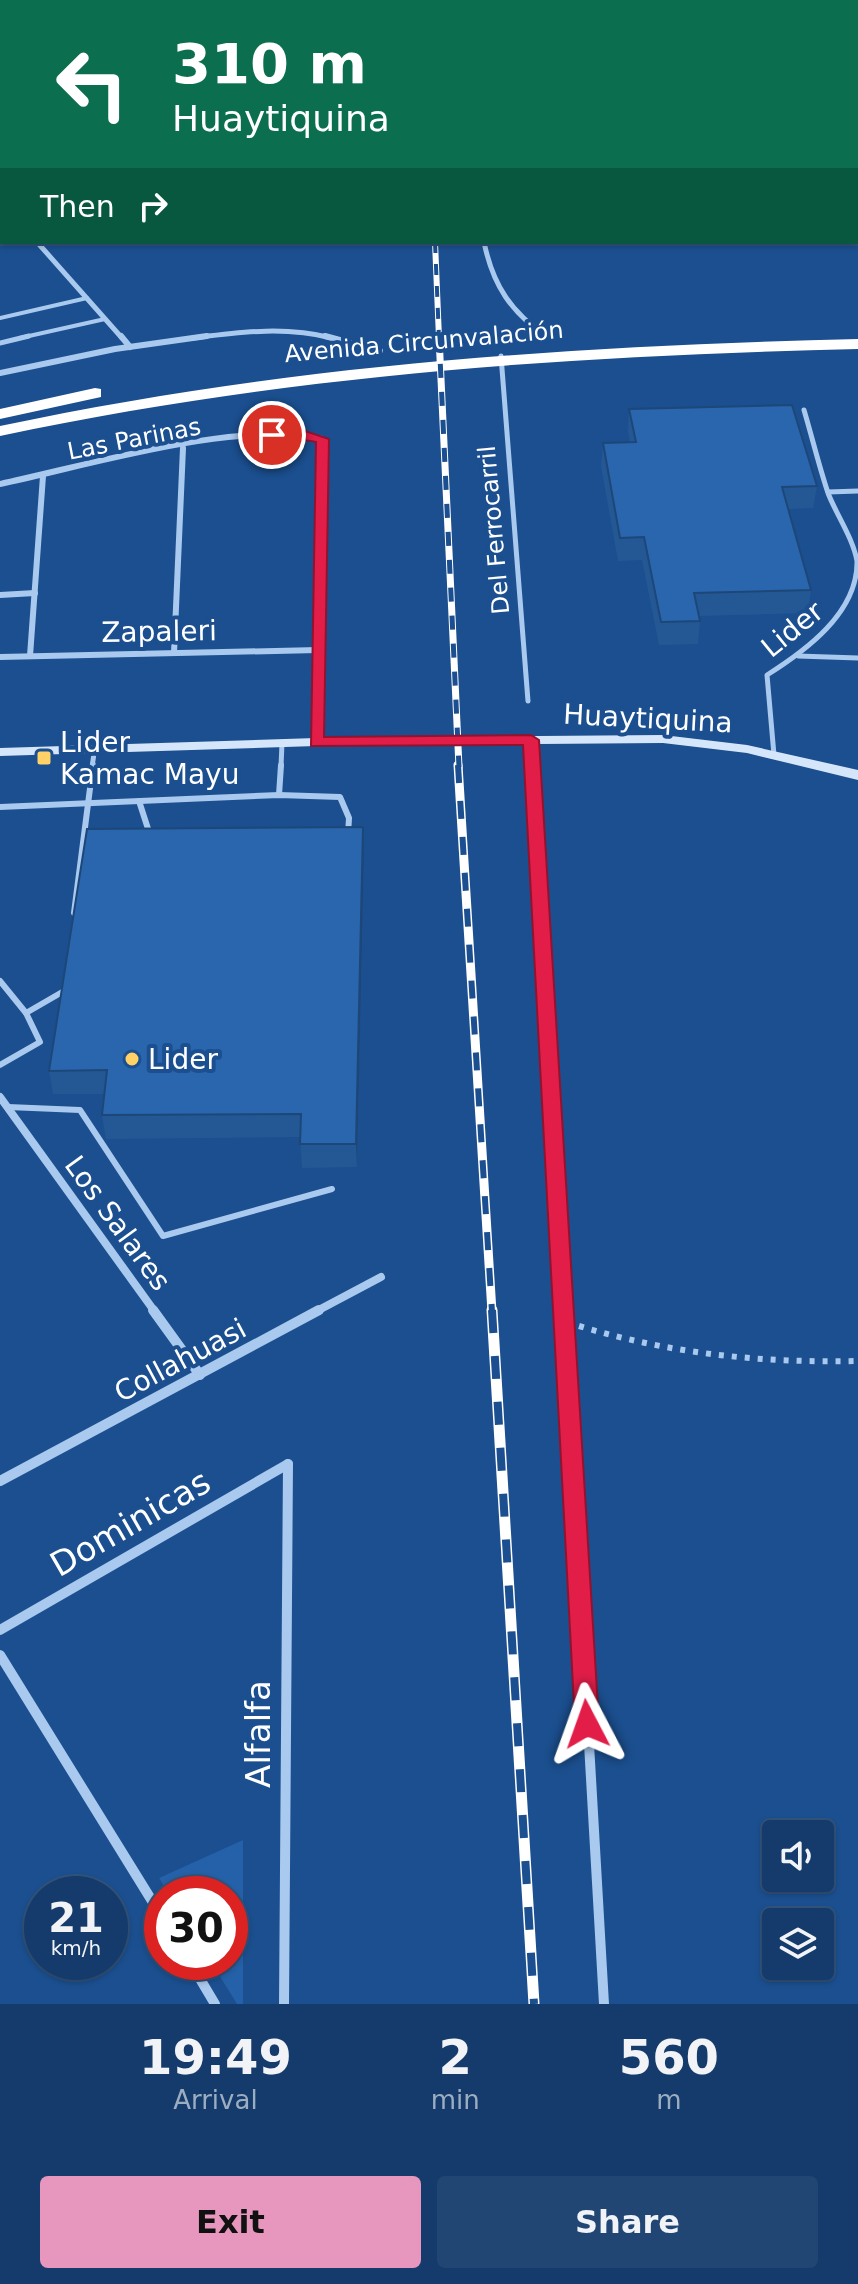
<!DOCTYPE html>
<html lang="en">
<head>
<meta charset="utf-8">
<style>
  :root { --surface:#143b6b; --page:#214673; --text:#f1f3f6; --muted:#9dadc1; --line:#33557e; --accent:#e797bd }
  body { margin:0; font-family:"DejaVu Sans",sans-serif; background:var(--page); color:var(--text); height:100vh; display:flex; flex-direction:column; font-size:30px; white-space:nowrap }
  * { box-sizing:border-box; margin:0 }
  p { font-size:26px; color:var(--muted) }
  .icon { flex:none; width:44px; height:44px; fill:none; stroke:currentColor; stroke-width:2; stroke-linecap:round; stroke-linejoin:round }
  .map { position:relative; height:2004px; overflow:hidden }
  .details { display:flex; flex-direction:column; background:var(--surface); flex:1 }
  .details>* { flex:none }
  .banner { position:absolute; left:0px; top:0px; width:858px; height:244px; box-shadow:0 2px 6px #0004,0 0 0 2px var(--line); background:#0b6e4f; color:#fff; overflow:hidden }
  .buttons { position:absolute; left:762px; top:1820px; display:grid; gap:16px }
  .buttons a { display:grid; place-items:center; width:72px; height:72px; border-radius:8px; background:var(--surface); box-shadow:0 2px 6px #0004,0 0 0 2px var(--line); font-size:40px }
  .speed { position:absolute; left:24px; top:1876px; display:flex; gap:16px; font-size:40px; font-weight:700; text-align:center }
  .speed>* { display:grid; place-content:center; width:104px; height:104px; border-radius:50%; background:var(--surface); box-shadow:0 2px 6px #0004,0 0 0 2px var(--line); line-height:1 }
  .speed small { font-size:20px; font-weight:400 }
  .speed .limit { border:12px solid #d22; background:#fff; color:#111 }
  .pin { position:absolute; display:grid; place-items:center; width:68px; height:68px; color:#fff; margin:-34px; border:4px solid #fff; border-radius:50%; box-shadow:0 2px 8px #0007 }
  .me { position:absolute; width:88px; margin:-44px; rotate:356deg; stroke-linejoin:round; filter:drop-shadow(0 0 6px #0008) }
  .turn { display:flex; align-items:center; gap:28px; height:168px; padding:0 40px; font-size:36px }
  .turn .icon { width:104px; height:104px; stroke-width:2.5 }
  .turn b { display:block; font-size:56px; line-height:68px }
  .then { display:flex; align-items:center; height:76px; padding:0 40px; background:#0003; gap:16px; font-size:30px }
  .eta { display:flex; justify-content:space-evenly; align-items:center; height:136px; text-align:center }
  .eta b { font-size:48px; font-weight:700; line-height:56px }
  .primary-button { display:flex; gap:16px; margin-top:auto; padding:16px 40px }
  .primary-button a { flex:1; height:92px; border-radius:8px; background:var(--accent); color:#111; font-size:32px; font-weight:700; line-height:92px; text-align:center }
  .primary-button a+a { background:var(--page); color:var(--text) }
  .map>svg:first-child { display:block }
  .green { fill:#2461a8 }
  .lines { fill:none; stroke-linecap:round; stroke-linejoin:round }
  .path { stroke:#a9c9ee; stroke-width:6; stroke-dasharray:5 8; stroke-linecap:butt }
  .lane-far2 { stroke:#a9c9ee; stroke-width:4 }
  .lane-far1 { stroke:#a9c9ee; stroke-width:5 }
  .lane { stroke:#a9c9ee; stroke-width:6 }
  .street-far3 { stroke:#a9c9ee; stroke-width:5 }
  .street-far2 { stroke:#a9c9ee; stroke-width:6 }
  .street-far1 { stroke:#a9c9ee; stroke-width:8 }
  .street { stroke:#a9c9ee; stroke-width:10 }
  .secondary { fill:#d6e6fa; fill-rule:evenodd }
  .highway { fill:#fff; fill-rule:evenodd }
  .rail-far3-casing { stroke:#fff; stroke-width:6 }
  .rail-far2-casing { stroke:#fff; stroke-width:7 }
  .rail-far1-casing { stroke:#fff; stroke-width:9 }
  .rail-casing { stroke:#fff; stroke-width:11 }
  .rail-far3 { stroke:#1b4f8f; stroke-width:4; stroke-dasharray:11; stroke-linecap:butt }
  .rail-far2 { stroke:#1b4f8f; stroke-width:5; stroke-dasharray:14; stroke-linecap:butt }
  .rail-far1 { stroke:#1b4f8f; stroke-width:6; stroke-dasharray:18; stroke-linecap:butt }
  .rail { stroke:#1b4f8f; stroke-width:8; stroke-dasharray:23; stroke-linecap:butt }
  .wall { fill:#245895 }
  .shaded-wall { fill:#1d4779 }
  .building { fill:#2a66ad; stroke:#1d4779; stroke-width:2 }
  .route { fill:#e11d48; stroke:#92132f; stroke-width:2 }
  .poi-dot { fill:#ffd166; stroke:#1b4f8f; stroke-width:3 }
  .labels { text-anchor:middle; stroke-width:8; stroke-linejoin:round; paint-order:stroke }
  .far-street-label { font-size:24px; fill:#fff; stroke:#1b4f8f }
  .street-label { font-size:28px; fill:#fff; stroke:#1b4f8f }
  .poi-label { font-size:28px; fill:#fff; stroke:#1b4f8f; text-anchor:start }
  .near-street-label { font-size:34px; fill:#fff; stroke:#1b4f8f }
</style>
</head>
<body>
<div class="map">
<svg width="858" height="2004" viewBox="0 0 858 2004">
  <rect width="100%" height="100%" fill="#1b4f8f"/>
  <!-- green -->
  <path class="green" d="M243 1840V2004H237L211 1962H230V1894H169L159 1878Z"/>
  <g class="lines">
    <!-- path -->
    <path class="path" d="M579 1326C672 1354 761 1363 858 1361"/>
    <!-- lane-far2 -->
    <g class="lane-far2">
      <path d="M0 318 87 298"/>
      <path d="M20 338 105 319"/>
    </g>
    <!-- lane-far1 -->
    <g class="lane-far1">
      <path d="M0 343 29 336"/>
      <path d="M501 356 528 701"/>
      <path d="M828 492 858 491"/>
      <path d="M798 656 858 658"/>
      <path d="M774 755 767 675C805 651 858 613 857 561 853 538 836 514 828 493 819 466 812 437 804 410"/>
      <path d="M92 767 95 747"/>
      <path d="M281 767 282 743"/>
    </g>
    <!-- lane -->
    <g class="lane">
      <path d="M279 795 281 765"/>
      <path d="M139 801 150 835"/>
      <path d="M0 807 279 795 340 797 349 818 348 835"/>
      <path d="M74 913 93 765"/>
      <path d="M0 981 26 1013 40 1042 0 1065"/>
      <path d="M26 1013 64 991"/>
      <path d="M8 1107 80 1110 163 1236 332 1189"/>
    </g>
    <!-- street-far3 -->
    <g class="street-far3">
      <path d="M0 199 2 202"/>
      <path d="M37 242 122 338"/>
      <path d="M484 242C493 286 511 312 548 338"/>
      <path d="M193 338C242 332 284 326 332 338"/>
    </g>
    <!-- street-far2 -->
    <g class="street-far2">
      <path d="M121 336 130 347"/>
      <path d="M325 336 380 351"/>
      <path d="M0 373 115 349 207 336"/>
      <path d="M0 484C85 466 241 419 322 439L316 742"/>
      <path d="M0 595 35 593"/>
      <path d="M174 653 183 448"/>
      <path d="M30 656 43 476"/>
      <path d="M0 657 318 650"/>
      <path d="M531 740 533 767"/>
    </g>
    <!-- street-far1 -->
    <g class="street-far1">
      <path d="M532 765 564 1312"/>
      <path d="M0 1097 155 1312"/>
      <path d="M315 1312 381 1277"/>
    </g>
    <!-- street -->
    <g class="street">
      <path d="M153 1310 200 1375"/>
      <path d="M564 1310 604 2004"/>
      <path d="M0 1481 319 1310"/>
      <path d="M0 1630 288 1464"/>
      <path d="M0 1655 162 1917"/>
      <path d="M190 1962 215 2004"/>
      <path d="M284 2004 288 1464"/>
    </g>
    <!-- secondary -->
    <path class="secondary" d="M663 735 747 745 858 770V780L747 753 663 743 316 746 0 756V748L316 738Z"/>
    <!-- highway -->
    <g class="highway">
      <path d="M858 339V349C563 356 289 375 0 436V426C287 365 565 346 858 339Z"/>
      <path d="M95 388 101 389V397L0 419V409Z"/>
    </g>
    <defs>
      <path id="rail-far3" d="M435 242 439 338"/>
      <path id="rail-far2" d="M439 336 459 767"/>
      <path id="rail-far1" d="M458 765 492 1312"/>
      <path id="rail" d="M492 1310 534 2004"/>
    </defs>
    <!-- rail-far3 casing -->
    <use href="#rail-far3" class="rail-far3-casing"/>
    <!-- rail-far2 casing -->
    <use href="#rail-far2" class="rail-far2-casing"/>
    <!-- rail-far1 casing -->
    <use href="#rail-far1" class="rail-far1-casing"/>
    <!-- rail casing -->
    <use href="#rail" class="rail-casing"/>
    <!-- rail-far3 -->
    <use href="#rail-far3" class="rail-far3"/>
    <!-- rail-far2 -->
    <use href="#rail-far2" class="rail-far2"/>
    <!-- rail-far1 -->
    <use href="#rail-far1" class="rail-far1"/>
    <!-- rail -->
    <use href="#rail" class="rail"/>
  </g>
  <!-- wall -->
  <g class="wall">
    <path d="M625 0H721V2H626Z"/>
    <path d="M767 0H858V11H856V2H768Z"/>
    <path d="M629 409 817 486 813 508 788 509 811 590 808 613 699 616 700 621 698 644 659 645 642 560 618 561 601 466 603 443 630 442 628 431Z"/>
    <path d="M364 851 357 1167 302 1168 300 1137 106 1139 102 1115 105 1094H53L49 1071Z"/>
  </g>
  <!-- shaded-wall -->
  <path class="shaded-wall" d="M363 827 364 851 357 1167 356 1144Z"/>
  <!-- building -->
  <g class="building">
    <path d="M792 405 817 486 782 487 811 590 694 593 700 621 661 622 644 537 620 538 603 443 636 442 629 409Z"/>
    <path d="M363 827 356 1144H300L301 1114 102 1115 107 1070 49 1071 87 829Z"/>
  </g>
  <!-- route -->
  <path class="route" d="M299 429 329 439 324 737 531 735 539 740 599 1724 596 1732 587 1736 579 1732 575 1724 523 745 311 746 316 442C300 437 277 443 265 435Z"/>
  <!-- markers -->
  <g class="poi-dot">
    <rect x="36" y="750" width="16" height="16" rx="4"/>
    <circle cx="132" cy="1059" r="8"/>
  </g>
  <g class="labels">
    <!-- far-street labels -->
    <g class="far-street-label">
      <text transform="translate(424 342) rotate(-5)" y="8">Avenida Circunvalación</text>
      <text transform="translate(134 439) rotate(-11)" y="8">Las Parinas</text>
      <text transform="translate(494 530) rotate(-95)" y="8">Del Ferrocarril</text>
    </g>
    <!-- street labels -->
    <g class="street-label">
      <text transform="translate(792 629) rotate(-39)" y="10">Lider</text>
      <text transform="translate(159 631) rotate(-1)" y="10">Zapaleri</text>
      <text transform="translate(648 718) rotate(3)" y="10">Huaytiquina</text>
      <text transform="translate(118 1223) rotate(54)" y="10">Los Salares</text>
      <text transform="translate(180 1360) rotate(-28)" y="10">Collahuasi</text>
    </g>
    <!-- poi labels -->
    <g class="poi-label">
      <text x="60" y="752">Lider<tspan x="60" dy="32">Kamac Mayu</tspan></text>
      <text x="148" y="1069">Lider</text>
    </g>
    <!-- near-street labels -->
    <g class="near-street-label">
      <text transform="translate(130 1523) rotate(-30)" y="12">Dominicas</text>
      <text transform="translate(258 1734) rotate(-90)" y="12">Alfalfa</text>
    </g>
  </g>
</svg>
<div class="buttons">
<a><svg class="icon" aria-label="sound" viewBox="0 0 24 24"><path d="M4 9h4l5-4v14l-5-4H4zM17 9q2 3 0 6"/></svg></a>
<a><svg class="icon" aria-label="layers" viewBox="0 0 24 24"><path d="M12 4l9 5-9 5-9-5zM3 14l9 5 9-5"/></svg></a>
</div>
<div class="speed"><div>21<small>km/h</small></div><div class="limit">30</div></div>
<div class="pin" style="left:272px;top:435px;background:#d93025"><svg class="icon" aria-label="arrive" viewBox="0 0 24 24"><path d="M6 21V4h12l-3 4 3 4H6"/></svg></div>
<svg class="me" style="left:587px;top:1724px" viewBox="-20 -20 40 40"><path d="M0-17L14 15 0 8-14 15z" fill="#e11d48" stroke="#fff" stroke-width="4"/></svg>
<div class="banner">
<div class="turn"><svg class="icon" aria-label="left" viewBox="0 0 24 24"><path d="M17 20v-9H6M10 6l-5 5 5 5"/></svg><div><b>310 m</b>Huaytiquina</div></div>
<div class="then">Then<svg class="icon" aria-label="right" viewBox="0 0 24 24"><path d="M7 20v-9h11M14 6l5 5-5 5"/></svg></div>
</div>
</div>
<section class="details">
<div class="eta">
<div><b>19:49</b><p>Arrival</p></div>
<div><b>2</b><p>min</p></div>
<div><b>560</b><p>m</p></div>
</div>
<div class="primary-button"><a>Exit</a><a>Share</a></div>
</section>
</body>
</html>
